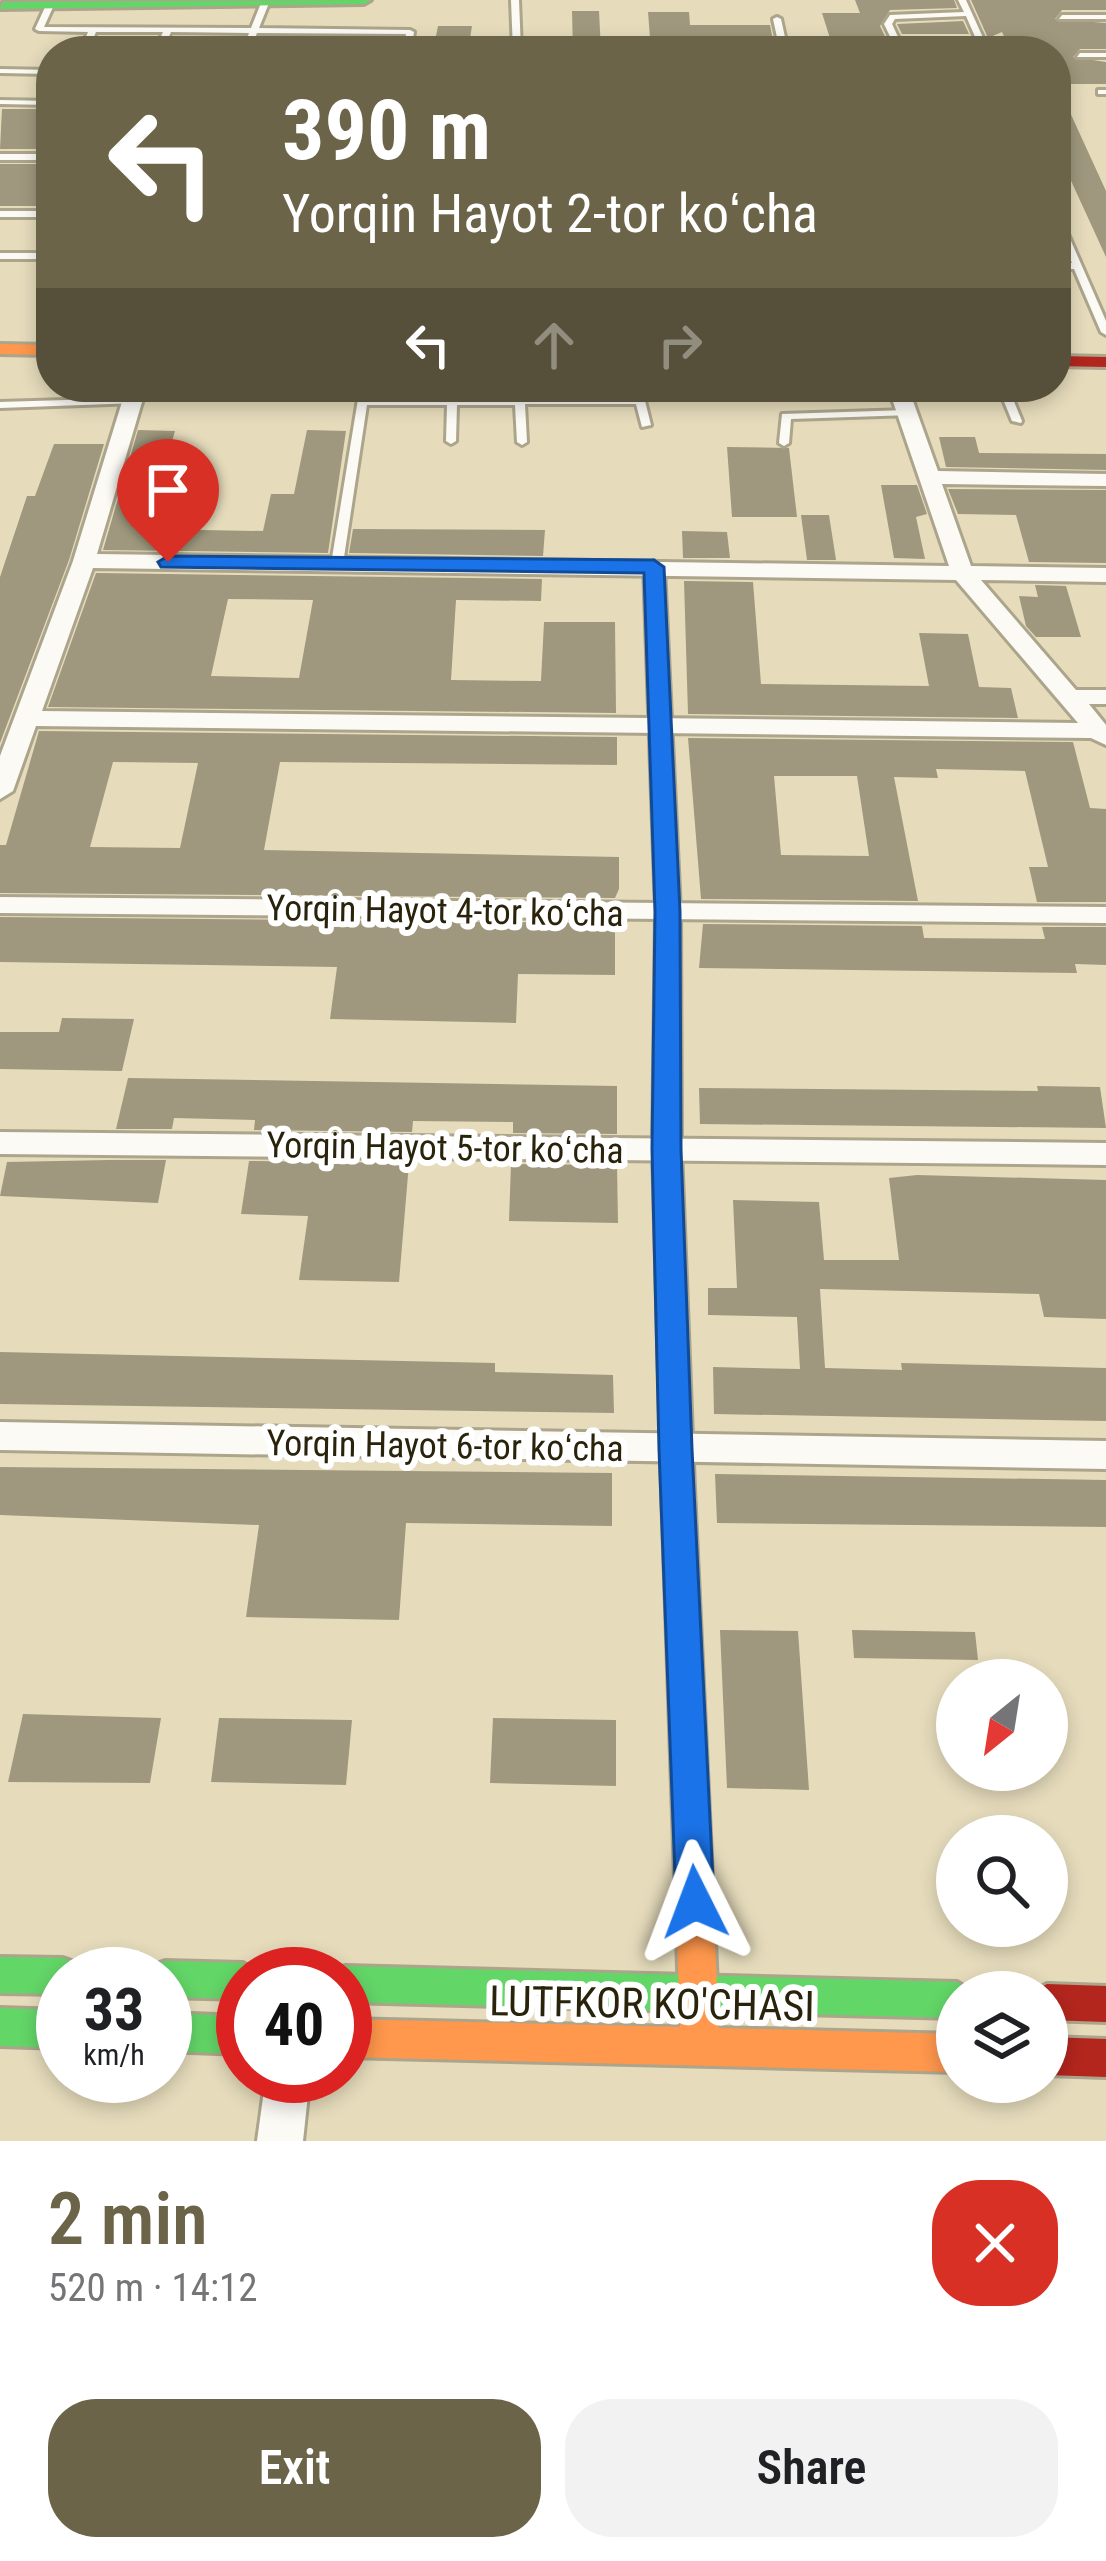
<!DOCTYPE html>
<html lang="en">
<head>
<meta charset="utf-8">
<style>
  :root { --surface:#fff; --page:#f2f2f2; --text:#202124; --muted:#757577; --accent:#6c6449 }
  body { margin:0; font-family:"Roboto Condensed",sans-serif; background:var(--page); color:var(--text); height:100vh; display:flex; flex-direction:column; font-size:45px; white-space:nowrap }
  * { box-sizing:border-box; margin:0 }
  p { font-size:39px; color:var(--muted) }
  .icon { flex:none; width:66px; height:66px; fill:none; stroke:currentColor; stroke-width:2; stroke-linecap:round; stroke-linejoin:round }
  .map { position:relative; height:2141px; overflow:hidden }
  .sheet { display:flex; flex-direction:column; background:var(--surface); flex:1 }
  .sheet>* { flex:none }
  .top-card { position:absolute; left:36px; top:36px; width:1035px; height:366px; border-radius:48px; box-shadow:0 6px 18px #0003; background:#6c6449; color:#fff; overflow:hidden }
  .needle { width:78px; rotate:210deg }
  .tools { position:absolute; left:936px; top:1659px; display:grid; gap:24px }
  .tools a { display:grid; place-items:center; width:132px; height:132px; border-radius:50%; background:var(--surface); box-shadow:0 6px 18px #0003; font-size:60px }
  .speed { position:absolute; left:36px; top:1947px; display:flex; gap:24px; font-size:60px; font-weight:700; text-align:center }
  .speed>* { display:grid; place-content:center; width:156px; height:156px; border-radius:50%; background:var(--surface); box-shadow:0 6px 18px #0003; line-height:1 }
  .speed small { font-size:30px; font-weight:400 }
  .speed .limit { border:18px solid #d22; background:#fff; color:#111 }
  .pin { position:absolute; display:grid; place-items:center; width:102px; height:102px; color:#fff; margin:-123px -51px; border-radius:50% 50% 50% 0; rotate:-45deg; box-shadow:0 0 12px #0007 }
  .pin .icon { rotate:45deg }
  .me { position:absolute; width:132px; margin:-66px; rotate:357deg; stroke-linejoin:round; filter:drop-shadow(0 0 9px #0008) }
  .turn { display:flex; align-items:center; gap:42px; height:252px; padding:0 48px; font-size:54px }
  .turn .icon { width:156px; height:156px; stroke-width:2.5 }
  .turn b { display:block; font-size:84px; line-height:102px }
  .lanes { display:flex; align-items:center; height:114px; padding:0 48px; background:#0003; justify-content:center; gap:60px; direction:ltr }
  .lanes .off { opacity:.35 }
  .round { display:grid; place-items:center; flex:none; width:126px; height:126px; border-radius:48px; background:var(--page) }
  .overview { display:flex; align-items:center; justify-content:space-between; height:204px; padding:0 48px }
  h1 { font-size:72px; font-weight:600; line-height:90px; color:var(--accent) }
  .button { display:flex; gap:24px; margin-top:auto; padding:24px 48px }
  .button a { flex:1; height:138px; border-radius:48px; background:var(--accent); color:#fff; font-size:48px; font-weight:600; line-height:138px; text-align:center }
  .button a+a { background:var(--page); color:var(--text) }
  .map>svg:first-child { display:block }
  .building { fill:#9f987e; fill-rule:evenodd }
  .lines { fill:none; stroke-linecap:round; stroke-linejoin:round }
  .lane-casing { stroke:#aca58c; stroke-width:6 }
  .street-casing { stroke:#aca58c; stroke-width:6 }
  .fast-casing { stroke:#aca58c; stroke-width:6 }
  .slow-casing { stroke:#aca58c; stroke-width:6 }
  .jam-casing { stroke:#aca58c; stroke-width:6 }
  .path { stroke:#dbd8cd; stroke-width:4.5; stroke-dasharray:4.5 6; stroke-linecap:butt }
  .lane { fill:#fbfaf5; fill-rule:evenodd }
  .street { fill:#fbfaf5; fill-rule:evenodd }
  .fast { fill:#63d668; fill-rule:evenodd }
  .slow { fill:#ff974d; fill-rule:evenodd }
  .jam { fill:#b3261e; fill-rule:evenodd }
  .route { fill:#1a73e8; stroke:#114b97; stroke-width:3 }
  .labels { text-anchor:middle; stroke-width:12; stroke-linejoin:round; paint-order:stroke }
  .street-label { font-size:36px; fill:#2a230b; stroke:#fff }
  .near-street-label { font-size:42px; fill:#2a230b; stroke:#fff }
</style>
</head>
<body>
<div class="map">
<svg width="1106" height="2141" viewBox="0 0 1106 2141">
  <rect width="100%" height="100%" fill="#e6dcbc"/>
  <!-- building -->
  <g class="building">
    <path d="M855 0H954L957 8 890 10 880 26 890 47 834 51 822 13H860Z"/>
    <path d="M971 0H1106V10H1062L1055 19 1106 23V49H1080L1073 57 1106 62V84H1057L1106 191V257L1056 148V51H1011L1002 32 988 38Z"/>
    <path d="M572 11H599L601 51H573Z"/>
    <path d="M648 12H689L690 25H770L775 51H651Z"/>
    <path d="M963 21 969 34H902L897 24Z"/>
    <path d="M438 26H472L468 51H433Z"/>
    <path d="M2 109H51V149H0Z"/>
    <rect x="0" y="164" width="51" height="42"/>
    <path d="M138 430 175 431 147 529 263 531 271 494H294L307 430 346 431 328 553 103 550Z"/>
    <path d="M939 437H975L979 453 1106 454V470L946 467Z"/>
    <path d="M54 444H104L69 560 0 743V577L27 496H35Z"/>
    <path d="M727 447 789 448 797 517H732Z"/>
    <path d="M881 485H917L927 514 916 517 925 559 894 558Z"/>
    <path d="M948 489 1106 490V563L1029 562 1016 515 958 514Z"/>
    <path d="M801 515H829L836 560H807Z"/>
    <path d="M353 529 545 530 543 556 349 553Z"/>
    <path d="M682 531 727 532 730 558H683Z"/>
    <path d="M96 573 542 579 541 601 456 600 451 680 541 681 544 622H615L616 713 48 707ZM228 599 313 600 299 678 211 676Z"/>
    <path d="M684 581 753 582 761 684 929 686 919 633 968 634 979 687 1011 688 1018 718 688 714Z"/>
    <path d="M1035 585 1066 586 1081 637H1036L1026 626 1019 596 1038 597Z"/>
    <path d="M39 731 617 737V765L280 762 264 850 619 857V889L615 898 0 893V845H6ZM113 762 198 763 180 848 90 847Z"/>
    <path d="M688 738 1073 742 1090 808 1106 809V902H1037L1029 867H1048L1025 771 936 769 938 778 894 777 918 901 701 899ZM774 776H857L869 856 781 855Z"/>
    <path d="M0 917 615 923V975L518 974 516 1023 330 1019 337 967 0 962Z"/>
    <path d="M703 924 922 926 924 938 1045 939 1042 927H1106V965L1075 964 1077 973 699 968Z"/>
    <path d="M62 1018 134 1019 122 1071 0 1069V1032H59Z"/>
    <path d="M128 1078 617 1086V1134L513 1133V1122L413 1121 412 1132 254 1130 255 1120 174 1118 172 1129H116Z"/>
    <path d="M1037 1086 1100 1087 1106 1128 700 1124 699 1088 1038 1091Z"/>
    <path d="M109 1160H166L158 1203 0 1196 7 1162Z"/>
    <path d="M249 1161 409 1163 399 1282 299 1280 308 1216 241 1214Z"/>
    <path d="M511 1164 617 1165 618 1223 509 1221Z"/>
    <path d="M917 1175 1106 1180V1319L1044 1317 1039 1294 820 1289 825 1368 902 1370 901 1363 1106 1368V1421L714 1414 713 1367 800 1369 797 1317 708 1315V1288H737L733 1200 819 1202 824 1260H899L889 1178Z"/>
    <path d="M0 1352 495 1363V1372L613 1375 614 1413 0 1404Z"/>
    <path d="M0 1467 612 1473V1526L406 1523 399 1620 246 1617 259 1525 0 1515Z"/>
    <path d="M715 1474 1106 1480V1527L717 1523Z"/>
    <path d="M720 1630 798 1631 809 1790 727 1788Z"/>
    <path d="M852 1630 975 1632 978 1660 854 1658Z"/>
    <path d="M23 1714 161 1718 150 1783 8 1782Z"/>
    <path d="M219 1718 352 1720 346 1785 211 1782Z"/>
    <path d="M493 1718 616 1720V1786L490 1783Z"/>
  </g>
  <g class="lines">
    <defs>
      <g id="lane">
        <path d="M511 0H519L521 51H513Z"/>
        <path d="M958 0H966L989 51H981L978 43H901L905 51H897L884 24 890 15 964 12ZM966 16 976 39H899L892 24 895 19Z"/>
        <path d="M265 1 269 3 259 28 410 30 414 32 411 51H403L406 34 257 33 250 51H242L249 33 171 32 162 51H154L163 32H96L88 51H80L88 32 39 31 35 29 46 5 50 3 54 5 44 27 251 28 261 3Z"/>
        <path d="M1062 15H1106V19H1059Z"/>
        <path d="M777 17 781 19 788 51H780L773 19Z"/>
        <path d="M1080 53H1106V57H1077Z"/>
        <path d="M0 69 51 70V74L0 73Z"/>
        <rect x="1098" y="90" width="8" height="4"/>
        <path d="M0 100 51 101V105L0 104Z"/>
        <rect x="0" y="154" width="51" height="6"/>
        <rect x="0" y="211" width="51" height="6"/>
        <path d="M1056 213 1060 216 1106 321V335L1101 332 1074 269H1056V263H1072L1056 226Z"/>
        <rect x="0" y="253" width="51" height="6"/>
        <path d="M360 387H370L368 399 640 398 645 401 651 425 642 427 636 404H525L527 442 522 445 517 442 515 405H457L456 441 451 444 446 441 447 405H367L343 564 337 567 331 564Z"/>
        <path d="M998 387H1008L1022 421 1021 423 1012 421Z"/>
        <path d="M133 398 138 401 137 403 0 408V402Z"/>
        <path d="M907 410 911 411V415L791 419 789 443 784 446 779 443 782 414Z"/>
      </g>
      <g id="street">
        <path d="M131 387 145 392 97 554 949 566 888 387H908L938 471 1106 474V486L942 484 971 566 1106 568V582L981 580 1076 690H1106V704H1089L1106 725V745L1091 738 36 726 13 791 0 799V756L73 561 125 392ZM93 568 956 580 1078 723 42 711Z"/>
        <path d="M0 897 1106 907V923L0 913Z"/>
        <path d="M0 1132 1106 1143V1165L0 1154Z"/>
        <path d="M0 1422 1106 1441V1469L0 1450Z"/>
        <path d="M266 2076H310L303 2141H257Z"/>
      </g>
      <g id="fast">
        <path d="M371 0 364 4 0 9 3 2Z"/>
        <path d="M0 1957 63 1958 77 1963 81 1974H63V1994L0 1993Z"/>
        <path d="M165 1961 243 1963 259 1974H243V1999L165 1997V1974H148L151 1966Z"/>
        <path d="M345 1966 957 1982 973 1992H957V2018L345 2002V1974H330Z"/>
        <path d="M0 2008 63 2010V2048L0 2046Z"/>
        <path d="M165 2013 243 2016V2054L165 2051Z"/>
      </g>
      <g id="slow">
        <path d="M0 344 51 345V355L0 354Z"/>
        <path d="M678 1476 689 1480 694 1489 719 2028 957 2034V2072L345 2057V2019L680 2027 662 1489 667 1480Z"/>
      </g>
      <g id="jam">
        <path d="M1056 356 1106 357V367L1056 366Z"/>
        <path d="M654 561 664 567 680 912 681 1149 694 1489 689 1498 678 1502 667 1498 662 1489 653 1149 656 912 644 567Z"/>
        <path d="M1047 1984 1106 1986V2022L1047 2020V1992H1032Z"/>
        <path d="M1047 2037 1106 2039V2077L1047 2075Z"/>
      </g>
    </defs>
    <!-- lane casing -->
    <use href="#lane" class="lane-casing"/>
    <!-- street casing -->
    <use href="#street" class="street-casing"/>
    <!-- fast casing -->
    <use href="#fast" class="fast-casing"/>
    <!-- slow casing -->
    <use href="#slow" class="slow-casing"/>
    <!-- jam casing -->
    <use href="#jam" class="jam-casing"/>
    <!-- path -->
    <g class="path">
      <path d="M160 393 344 394"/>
      <path d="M658 396 782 397"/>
    </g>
    <!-- lane -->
    <use href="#lane" class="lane"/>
    <!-- street -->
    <use href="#street" class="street"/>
    <!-- fast -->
    <use href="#fast" class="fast"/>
    <!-- slow -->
    <use href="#slow" class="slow"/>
    <!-- jam -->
    <use href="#jam" class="jam"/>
  </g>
  <!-- route -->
  <path class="route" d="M168 556 654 560 664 567 680 912 681 1149 692 1449 714 1902 709 1914 695 1919 682 1914 676 1902 659 1449 652 1149 655 912 644 573 161 567 158 562Z"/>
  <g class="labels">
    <!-- street labels -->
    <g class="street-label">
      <text transform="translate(445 910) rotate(1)" y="13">Yorqin Hayot 4-tor koʻcha</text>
      <text transform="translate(445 1147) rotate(1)" y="13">Yorqin Hayot 5-tor koʻcha</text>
      <text transform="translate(445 1445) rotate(1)" y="13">Yorqin Hayot 6-tor koʻcha</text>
    </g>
    <!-- near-street labels -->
    <g class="near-street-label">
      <text transform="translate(652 2003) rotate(1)" y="15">LUTFKOR KO'CHASI</text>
    </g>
  </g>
</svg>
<div class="tools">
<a><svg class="needle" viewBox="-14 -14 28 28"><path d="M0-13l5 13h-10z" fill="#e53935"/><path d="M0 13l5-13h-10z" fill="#757577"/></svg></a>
<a><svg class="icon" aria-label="search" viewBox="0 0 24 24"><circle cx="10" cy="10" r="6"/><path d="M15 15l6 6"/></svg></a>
<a><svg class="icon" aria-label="layers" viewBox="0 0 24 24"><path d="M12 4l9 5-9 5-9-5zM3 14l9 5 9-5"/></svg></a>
</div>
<div class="speed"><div>33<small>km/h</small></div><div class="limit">40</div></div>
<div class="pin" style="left:168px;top:562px;background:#d93025"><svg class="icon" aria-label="arrive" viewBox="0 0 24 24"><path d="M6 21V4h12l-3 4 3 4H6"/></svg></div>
<svg class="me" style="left:695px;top:1902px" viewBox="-20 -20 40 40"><path d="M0-17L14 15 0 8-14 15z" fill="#1a73e8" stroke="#fff" stroke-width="4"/></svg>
<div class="top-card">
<div class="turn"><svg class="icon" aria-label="left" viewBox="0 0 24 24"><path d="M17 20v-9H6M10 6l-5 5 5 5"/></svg><div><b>390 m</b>Yorqin Hayot 2-tor koʻcha</div></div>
<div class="lanes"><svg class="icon" aria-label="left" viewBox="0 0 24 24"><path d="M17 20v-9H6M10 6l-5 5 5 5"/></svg><svg class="icon off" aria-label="ahead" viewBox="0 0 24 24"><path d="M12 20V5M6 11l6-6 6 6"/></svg><svg class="icon off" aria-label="right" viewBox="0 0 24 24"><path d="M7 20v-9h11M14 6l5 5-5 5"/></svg></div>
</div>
</div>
<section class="sheet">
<div class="overview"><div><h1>2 min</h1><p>520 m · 14:12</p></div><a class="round" style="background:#d93025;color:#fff"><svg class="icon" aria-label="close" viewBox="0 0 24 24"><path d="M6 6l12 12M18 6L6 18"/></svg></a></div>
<div class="button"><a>Exit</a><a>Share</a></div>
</section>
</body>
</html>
